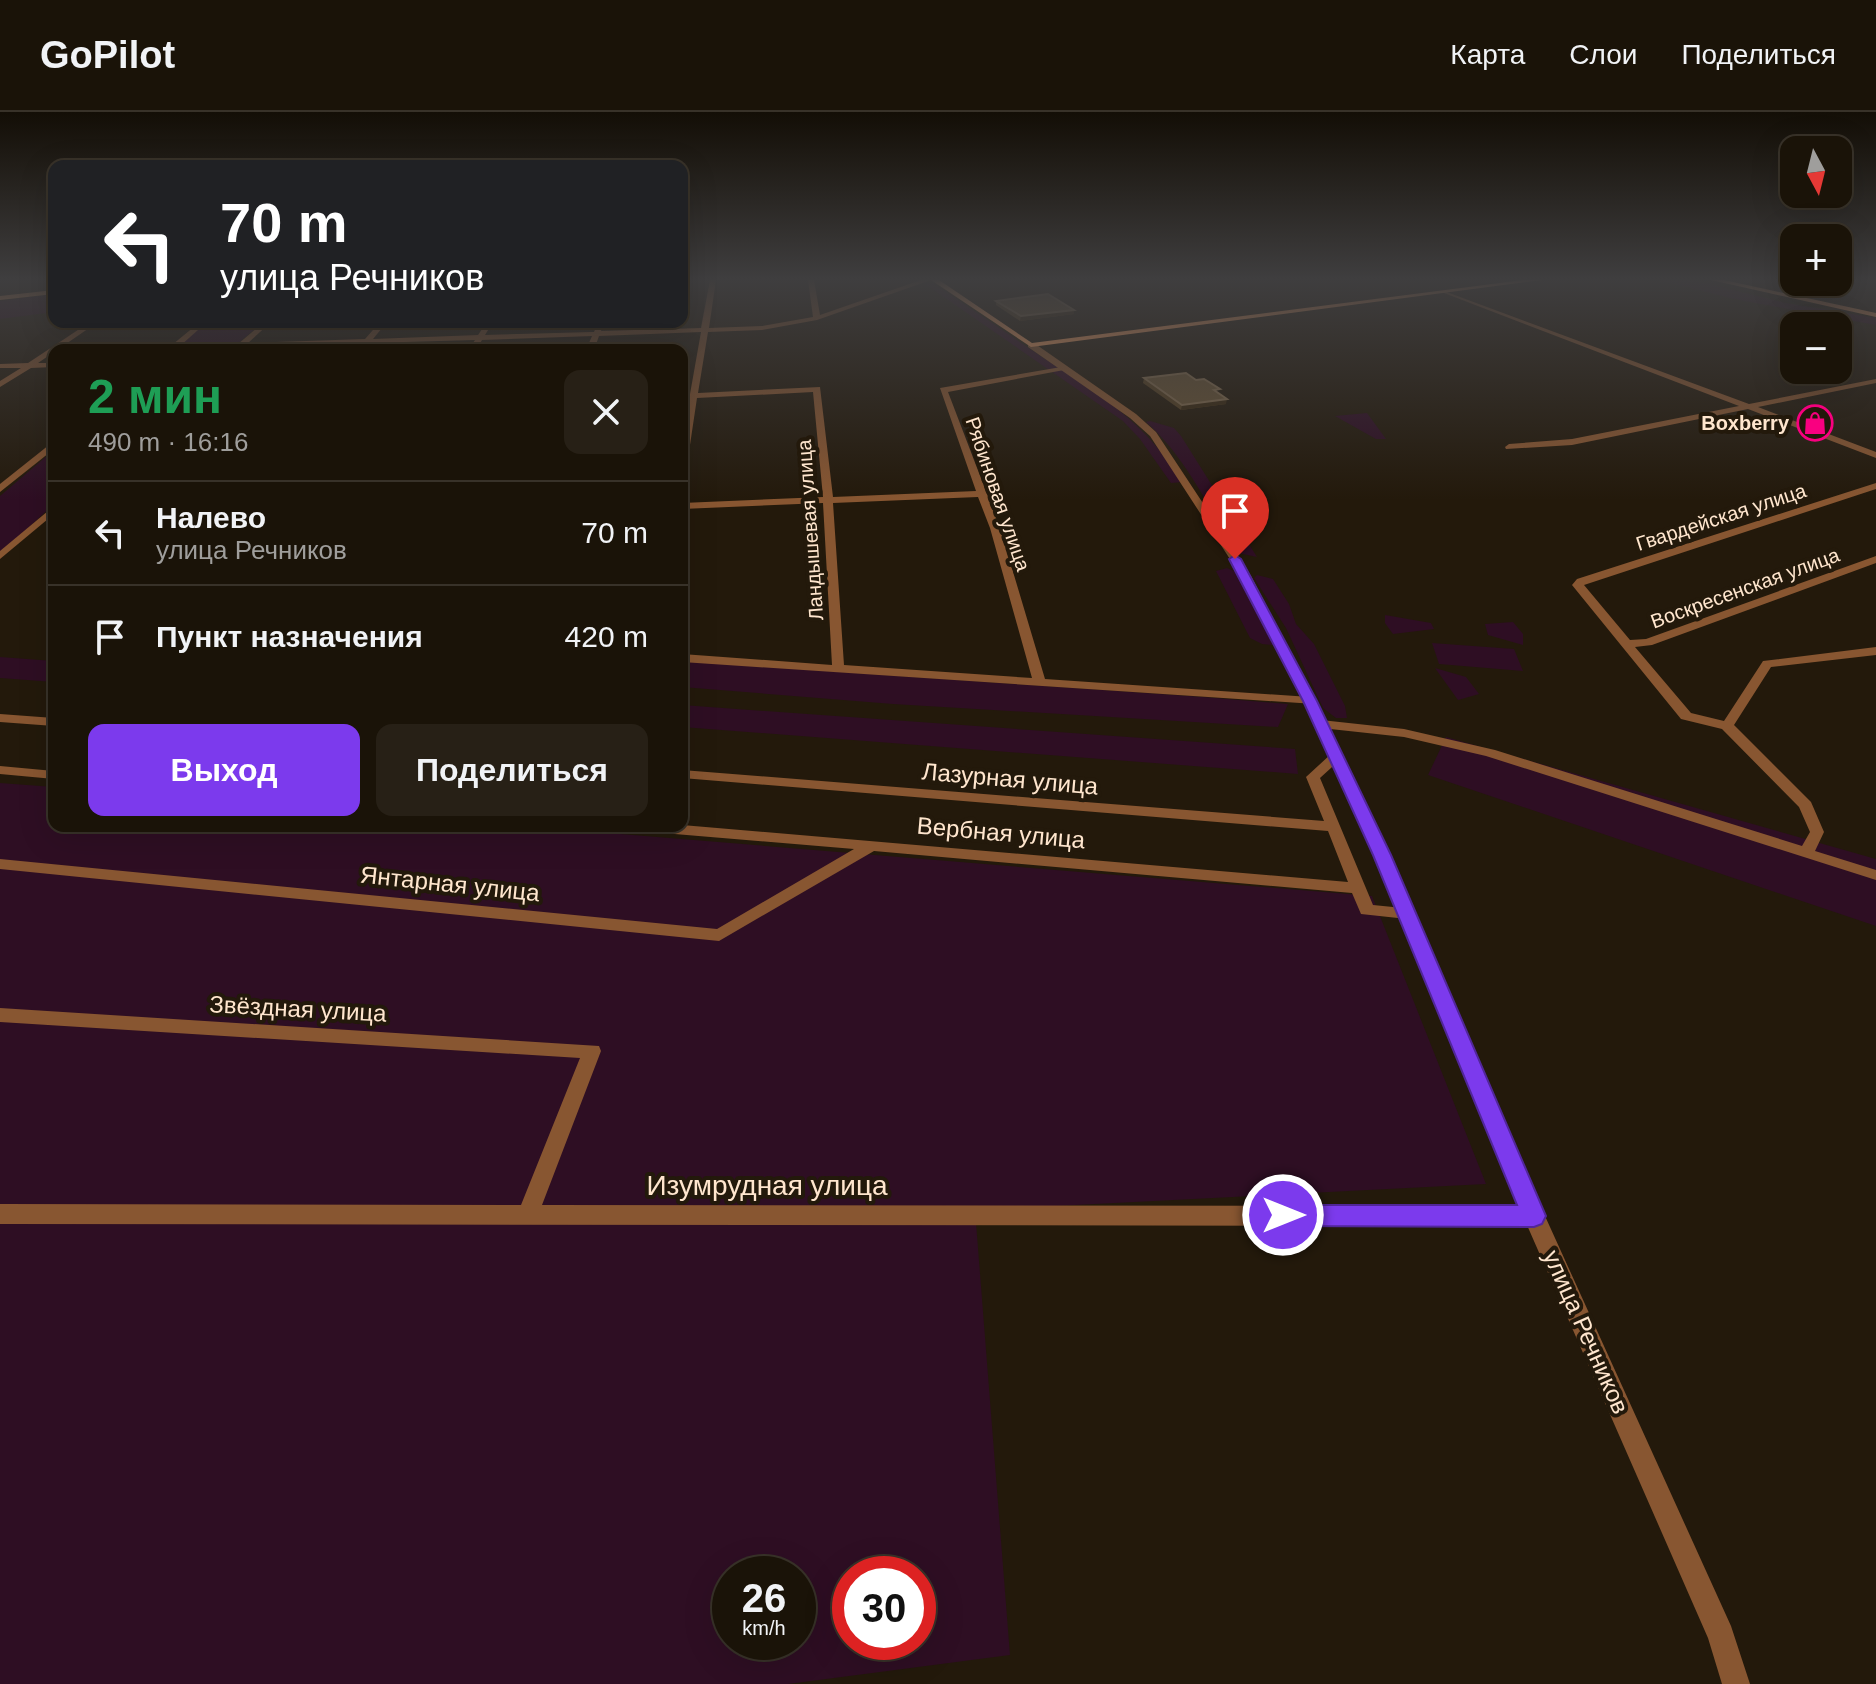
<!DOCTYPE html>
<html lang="ru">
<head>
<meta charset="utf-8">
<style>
  :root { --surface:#1a1308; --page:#272016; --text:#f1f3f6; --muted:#9f9e9c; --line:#383229; --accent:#7c3aed }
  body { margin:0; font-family:Helvetica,sans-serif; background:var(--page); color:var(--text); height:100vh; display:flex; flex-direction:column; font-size:30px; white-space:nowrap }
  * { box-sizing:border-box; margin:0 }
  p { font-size:26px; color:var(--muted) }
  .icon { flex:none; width:44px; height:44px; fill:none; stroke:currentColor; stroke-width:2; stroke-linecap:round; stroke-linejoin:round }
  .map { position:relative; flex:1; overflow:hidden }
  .side { position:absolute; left:48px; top:232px; width:640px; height:488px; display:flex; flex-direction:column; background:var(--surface); border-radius:16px; box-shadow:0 8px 32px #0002,0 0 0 2px var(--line) }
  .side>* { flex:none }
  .top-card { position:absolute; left:48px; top:48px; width:640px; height:168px; border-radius:16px; box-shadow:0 8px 32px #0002,0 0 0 2px var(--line); background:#202124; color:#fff; overflow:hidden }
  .needle { width:52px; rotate:173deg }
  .fabs { position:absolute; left:1780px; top:24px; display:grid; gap:16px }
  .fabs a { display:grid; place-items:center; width:72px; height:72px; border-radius:16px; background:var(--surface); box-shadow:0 8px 32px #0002,0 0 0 2px var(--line); font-size:40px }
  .speed { position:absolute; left:712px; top:1444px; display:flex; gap:16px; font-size:40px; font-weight:700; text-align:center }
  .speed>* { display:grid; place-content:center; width:104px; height:104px; border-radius:50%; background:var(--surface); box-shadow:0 8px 32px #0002,0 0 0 2px var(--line); line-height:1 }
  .speed small { font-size:20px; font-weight:400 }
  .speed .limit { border:12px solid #d22; background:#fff; color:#111 }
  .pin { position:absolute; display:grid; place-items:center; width:68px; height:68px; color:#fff; margin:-82px -34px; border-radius:50% 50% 50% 0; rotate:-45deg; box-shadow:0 0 8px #0007 }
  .pin .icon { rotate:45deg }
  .me { position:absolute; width:88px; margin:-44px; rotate:90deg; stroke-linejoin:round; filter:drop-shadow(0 0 6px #0008) }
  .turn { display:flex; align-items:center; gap:28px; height:168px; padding:0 40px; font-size:36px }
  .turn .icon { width:104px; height:104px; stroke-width:2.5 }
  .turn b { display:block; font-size:56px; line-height:68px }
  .round { display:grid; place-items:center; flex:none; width:84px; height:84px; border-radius:16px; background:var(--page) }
  .head { display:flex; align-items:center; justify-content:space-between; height:136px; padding:0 40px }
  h1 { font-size:48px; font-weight:600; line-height:60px; color:#1e9e55 }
  .action { display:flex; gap:16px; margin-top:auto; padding:16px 40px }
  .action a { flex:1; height:92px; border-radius:16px; background:var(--accent); color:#fff; font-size:32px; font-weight:600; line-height:92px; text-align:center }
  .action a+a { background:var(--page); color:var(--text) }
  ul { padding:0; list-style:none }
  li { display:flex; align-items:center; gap:24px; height:104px; padding:0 40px; border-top:2px solid var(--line) }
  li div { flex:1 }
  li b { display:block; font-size:30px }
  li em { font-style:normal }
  header { display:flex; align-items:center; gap:48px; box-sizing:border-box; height:112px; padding:0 40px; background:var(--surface); border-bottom:2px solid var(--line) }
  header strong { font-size:38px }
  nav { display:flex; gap:44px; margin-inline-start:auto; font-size:28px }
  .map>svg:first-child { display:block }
  .green { fill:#2e0e23; fill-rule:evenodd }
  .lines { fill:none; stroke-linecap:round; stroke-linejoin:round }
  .minor { fill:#885631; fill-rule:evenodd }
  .tertiary { fill:#885631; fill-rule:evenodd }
  .secondary { fill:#ffa465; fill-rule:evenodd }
  .wall { fill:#533f22 }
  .shaded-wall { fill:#382811 }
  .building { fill:#655134; stroke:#7e684c; stroke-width:2 }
  .route { fill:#7c3aed; stroke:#51269a; stroke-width:2 }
  .labels { text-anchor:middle; stroke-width:8; stroke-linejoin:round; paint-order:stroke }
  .far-poi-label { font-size:20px; font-weight:bold; fill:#ffe6ce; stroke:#23190b; text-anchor:end }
  .far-street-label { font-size:20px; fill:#ffe6ce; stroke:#23190b }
  .street-label { font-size:24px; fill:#ffe6ce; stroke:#23190b }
  .near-street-label { font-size:28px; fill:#ffe6ce; stroke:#23190b }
</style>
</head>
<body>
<header>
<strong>GoPilot</strong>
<nav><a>Карта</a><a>Слои</a><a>Поделиться</a></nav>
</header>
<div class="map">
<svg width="1876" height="1572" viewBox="0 0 1876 1572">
  <rect width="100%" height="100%" fill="#23190b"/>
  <!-- green -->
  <g class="green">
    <path d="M1658 168H1693L1786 191 1876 206V213L1739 188Z"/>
    <path d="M933 171C966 193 998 215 1030 237 1095 281 1139 302 1183 370L1171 371 1140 327 1123 309 925 172Z"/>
    <path d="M54 182V200L0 207V189Z"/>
    <path d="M207 210H263L237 232 177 233Z"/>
    <path d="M1367 301 1386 327H1376L1335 304Z"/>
    <path d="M1150 309 1174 316 1181 324 1257 445 1238 441C1207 395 1188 347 1146 310Z"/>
    <path d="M54 338V392L0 442V384Z"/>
    <path d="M1227 456 1236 460 1276 531 1273 533 1262 532 1250 526 1216 459Z"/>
    <path d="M1257 463 1273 467 1289 492 1296 512 1314 532 1345 594 1347 606H1336L1323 596 1286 516 1254 466Z"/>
    <path d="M1385 503 1431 511 1434 517 1393 522 1385 511Z"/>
    <path d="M1513 510 1523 522V533L1488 523 1485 512Z"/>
    <path d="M1432 531 1514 537 1523 559 1439 552Z"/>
    <path d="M0 545 54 549V570L0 566Z"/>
    <path d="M682 549 1203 585 1288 592 1278 615 893 592 682 575Z"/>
    <path d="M1435 556 1466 565 1479 582 1458 588Z"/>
    <path d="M682 593 1295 637 1298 662 682 615Z"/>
    <path d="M1446 625 1876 747V814L1428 663Z"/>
    <path d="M0 671 54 675V714H523L1372 784 1486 1072 975 1098 1010 1543 788 1572H0ZM730 1462H798V1530H730ZM850 1462H918V1530H850Z"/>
  </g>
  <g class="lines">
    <!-- minor -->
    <g class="minor">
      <path d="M710 168H716L709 216 762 214 813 205 808 168H814L820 203 921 168H931L817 208 762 218 708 220 698 281 820 275 833 385 976 379 940 276 1067 254 1064 258 948 280 1000 416 1045 567 1310 585 1316 589 1315 592 682 550V542L832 553 823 391 682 397V391L823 385 813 280 697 286 687 353 682 356V327L689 287H682V283L690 282 701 220 599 224 594 238H586L592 224 482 228 476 238H468L475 228 369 231 364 235 361 232 167 237 200 210H207L180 234 238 232 264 210H271L248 231 365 227 380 210H387L373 227 478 223 487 210H493L485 223 594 220 598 210H604L601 219 701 216ZM978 385 990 416 1032 566 844 553 833 391Z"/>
      <path d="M1444 179 1749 292 1876 267V271L1758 295 1876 340V346L1748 297 1572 333 1506 337 1505 335 1509 332 1572 327 1739 294 1444 181Z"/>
      <path d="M90 210H98L38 251H54V255L31 256 0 275V269L21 256H0V252L28 251Z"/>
      <path d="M54 329V337L0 380V372Z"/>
      <path d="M1876 371V377L1584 473 1630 528 1646 527 1876 444V451L1652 533 1635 535 1691 601 1724 609 1763 549 1876 535V543L1771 555 1734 613 1811 690 1824 720 1815 739 1876 758V768L1486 644 1404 625 1321 616 1314 612 1321 608 1404 617 1495 638 1802 734 1810 720 1799 695 1722 617 1681 607 1572 473 1577 467Z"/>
      <path d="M54 394V402L0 447V439Z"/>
      <path d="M0 602 54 606V614L0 610Z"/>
      <path d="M1336 641 1343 645 1320 666 1373 793 1413 797 1415 801 1413 805 1407 807 1361 802 1352 781 874 739 719 829 0 757V747L717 817 854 737 639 719 632 714 682 713 1348 770 1328 719 682 666V658L1324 709 1306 665 1331 642Z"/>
      <path d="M0 654 54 659V667L0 662Z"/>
      <path d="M0 896 599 934 601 939 542 1093 1534 1094 1541 1097 1545 1104 1541 1111 1534 1114 0 1112V1092L521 1093 580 946 0 910Z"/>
    </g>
    <!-- tertiary -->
    <path class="tertiary" d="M1028 231H1034L1136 302 1156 320 1251 464 1352 661 1403 771 1545 1104 1731 1514 1750 1572H1722L1708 1526 1523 1104 1387 771 1338 661 1241 464 1150 324 1130 306 1028 235Z"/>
    <!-- secondary -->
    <g class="secondary">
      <path d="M931 168H939L1032 231 1523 168H1542L1031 235Z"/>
      <path d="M1711 168H1724L1876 201V205Z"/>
      <path d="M54 178V182L0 188V184Z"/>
    </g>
  </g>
  <!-- wall -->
  <g class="wall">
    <path d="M996 189 1074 202 1020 209 996 193Z"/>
    <path d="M1144 266 1196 268 1220 282 1226 292 1181 298 1143 271Z"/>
  </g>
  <!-- shaded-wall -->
  <g class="shaded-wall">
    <path d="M1074 198V202L1020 209 1021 204Z"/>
    <path d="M1227 287 1226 292 1181 298 1182 293Z"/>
  </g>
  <!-- building -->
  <g class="building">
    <path d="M1048 182 1074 198 1021 204 996 189Z"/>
    <path d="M1186 261 1196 268 1204 267 1220 277 1214 278 1227 287 1182 293 1144 266Z"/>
  </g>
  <!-- sky -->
  <linearGradient id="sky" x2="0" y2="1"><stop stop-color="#130e06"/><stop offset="0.43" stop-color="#3f3e3f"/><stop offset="1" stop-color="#3f3e3f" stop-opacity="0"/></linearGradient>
  <rect width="1876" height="388" fill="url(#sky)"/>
  <!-- route -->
  <path class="route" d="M1235 443 1241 447 1317 589 1391 743 1546 1104 1542 1112 1534 1115 1283 1114 1274 1111 1271 1103 1274 1096 1283 1093H1517L1373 743 1303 589 1229 447Z"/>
  <!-- icons -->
  <defs>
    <symbol id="shop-ring" viewBox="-11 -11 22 22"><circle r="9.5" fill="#23190b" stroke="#f90080" stroke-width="1.5"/><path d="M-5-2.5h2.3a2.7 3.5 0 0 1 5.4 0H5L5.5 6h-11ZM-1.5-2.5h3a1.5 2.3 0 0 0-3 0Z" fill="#f90080"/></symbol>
  </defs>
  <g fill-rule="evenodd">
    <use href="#shop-ring" x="1795" y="291" width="40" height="40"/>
  </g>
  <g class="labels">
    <!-- far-poi labels -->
    <g class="far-poi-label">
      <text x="1789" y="318">Boxberry</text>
    </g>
    <!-- far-street labels -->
    <g class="far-street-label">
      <text transform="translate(998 382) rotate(71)" y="7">Рябиновая улица</text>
      <text transform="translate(1721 405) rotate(-18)" y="7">Гвардейская улица</text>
      <text transform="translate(810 418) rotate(-94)" y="7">Ландышевая улица</text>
      <text transform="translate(1745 476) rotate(-20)" y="7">Воскресенская улица</text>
    </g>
    <!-- street labels -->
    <g class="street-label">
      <text transform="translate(1010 667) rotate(5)" y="8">Лазурная улица</text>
      <text transform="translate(1001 721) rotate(5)" y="8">Вербная улица</text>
      <text transform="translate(450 772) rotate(6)" y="8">Янтарная улица</text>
      <text transform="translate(298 897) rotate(3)" y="8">Звёздная улица</text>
      <text transform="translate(1586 1220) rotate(66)" y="8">улица Речников</text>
    </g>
    <!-- near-street labels -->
    <g class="near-street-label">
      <text x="767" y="1083">Изумрудная улица</text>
    </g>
  </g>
</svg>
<div class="fabs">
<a><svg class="needle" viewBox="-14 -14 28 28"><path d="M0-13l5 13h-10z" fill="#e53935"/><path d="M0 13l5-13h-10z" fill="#9f9e9c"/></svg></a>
<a>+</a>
<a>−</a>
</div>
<div class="speed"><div>26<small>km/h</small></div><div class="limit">30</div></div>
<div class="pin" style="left:1235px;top:447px;background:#d93025"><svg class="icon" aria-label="arrive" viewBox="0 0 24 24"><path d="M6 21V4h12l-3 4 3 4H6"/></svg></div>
<svg class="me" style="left:1283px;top:1103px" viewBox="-20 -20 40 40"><circle r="17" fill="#7c3aed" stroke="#fff" stroke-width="3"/><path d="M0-11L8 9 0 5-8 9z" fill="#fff"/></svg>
<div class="top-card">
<div class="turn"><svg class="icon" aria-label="left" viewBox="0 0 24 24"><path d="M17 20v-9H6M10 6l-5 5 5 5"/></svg><div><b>70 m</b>улица Речников</div></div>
</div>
<section class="side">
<div class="head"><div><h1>2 мин</h1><p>490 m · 16:16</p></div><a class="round"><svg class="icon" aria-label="close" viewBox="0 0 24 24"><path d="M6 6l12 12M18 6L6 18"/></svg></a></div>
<ul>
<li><svg class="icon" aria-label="left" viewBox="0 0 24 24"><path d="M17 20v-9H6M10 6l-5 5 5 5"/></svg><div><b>Налево</b><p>улица Речников</p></div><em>70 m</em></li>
<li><svg class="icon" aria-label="arrive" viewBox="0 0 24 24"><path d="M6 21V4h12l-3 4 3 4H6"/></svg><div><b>Пункт назначения</b></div><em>420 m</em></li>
</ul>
<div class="action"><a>Выход</a><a>Поделиться</a></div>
</section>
</div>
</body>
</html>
